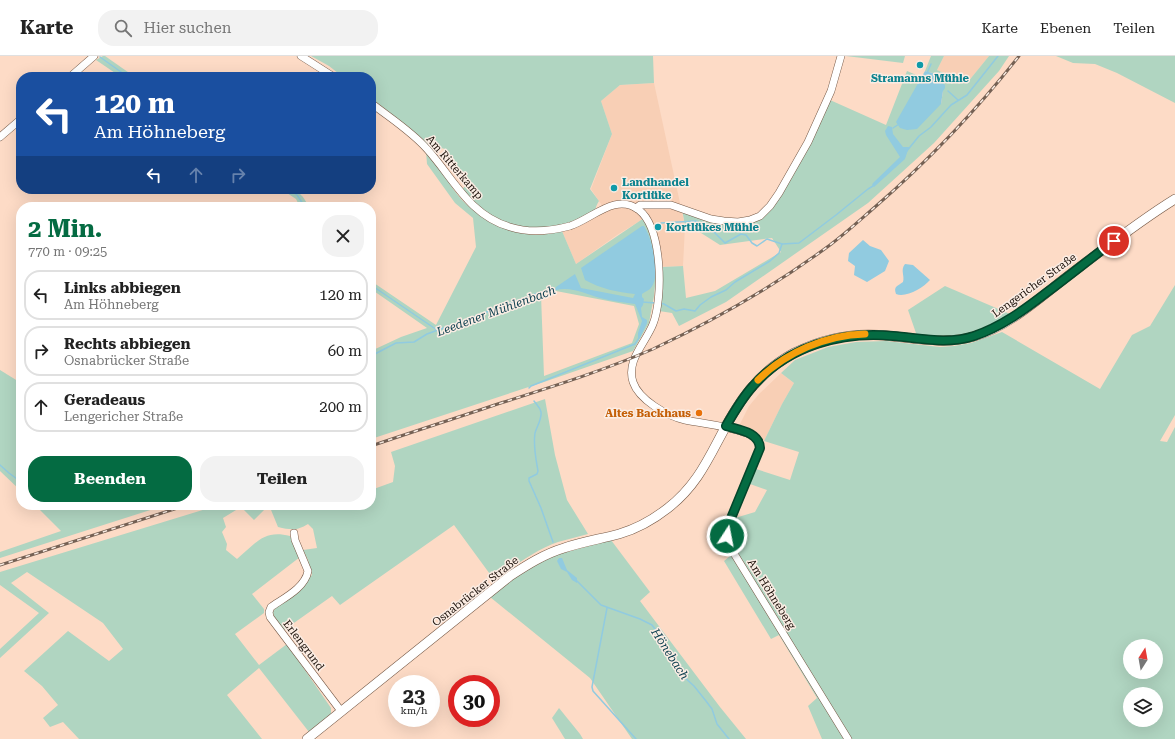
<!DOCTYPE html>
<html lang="de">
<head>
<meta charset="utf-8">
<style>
  :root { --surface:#fff; --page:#f2f2f2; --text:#222; --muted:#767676; --line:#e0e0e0; --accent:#046b42 }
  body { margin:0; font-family:"Roboto Serif",serif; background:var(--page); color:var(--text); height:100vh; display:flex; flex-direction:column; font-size:15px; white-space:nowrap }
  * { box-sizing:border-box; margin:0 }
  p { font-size:13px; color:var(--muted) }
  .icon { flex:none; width:22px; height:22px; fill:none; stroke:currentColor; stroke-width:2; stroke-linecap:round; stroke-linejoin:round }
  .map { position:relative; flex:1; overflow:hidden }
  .sheet { position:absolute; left:16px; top:146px; width:360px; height:308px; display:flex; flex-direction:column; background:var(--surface); border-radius:16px; box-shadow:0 4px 16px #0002 }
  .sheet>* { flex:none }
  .hud { position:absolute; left:16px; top:16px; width:360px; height:122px; border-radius:16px; box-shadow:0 4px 16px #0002; background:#1a4fa0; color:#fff; overflow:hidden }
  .needle { width:26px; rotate:11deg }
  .fabs { position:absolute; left:1123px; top:583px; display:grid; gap:8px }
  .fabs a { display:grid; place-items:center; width:40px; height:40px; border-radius:50%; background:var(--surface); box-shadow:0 4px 16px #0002; font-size:20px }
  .speed { position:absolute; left:388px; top:619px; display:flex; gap:8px; font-size:20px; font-weight:700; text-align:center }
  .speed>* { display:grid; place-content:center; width:52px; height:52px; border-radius:50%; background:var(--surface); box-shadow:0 4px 16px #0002; line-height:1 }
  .speed small { font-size:10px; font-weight:400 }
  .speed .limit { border:6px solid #d22; background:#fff; color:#111 }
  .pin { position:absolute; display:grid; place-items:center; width:34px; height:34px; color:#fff; margin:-17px; border:2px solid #fff; border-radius:50%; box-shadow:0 1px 4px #0007 }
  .me { position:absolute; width:44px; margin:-22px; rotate:11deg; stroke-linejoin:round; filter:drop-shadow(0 0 3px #0008) }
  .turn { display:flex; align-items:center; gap:14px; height:84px; padding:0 12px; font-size:18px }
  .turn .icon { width:52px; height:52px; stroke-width:2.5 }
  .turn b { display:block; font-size:28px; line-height:34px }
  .lanes { display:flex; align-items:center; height:38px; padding:0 12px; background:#0003; justify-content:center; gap:20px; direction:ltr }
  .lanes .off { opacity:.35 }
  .round { display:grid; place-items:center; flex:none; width:42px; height:42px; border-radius:16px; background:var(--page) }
  .headline { display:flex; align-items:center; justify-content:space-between; height:68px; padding:0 12px }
  h1 { font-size:24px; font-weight:700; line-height:30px; color:var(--accent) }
  .cta { display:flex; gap:8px; margin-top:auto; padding:8px 12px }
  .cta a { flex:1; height:46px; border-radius:16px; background:var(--accent); color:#fff; font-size:16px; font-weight:700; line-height:46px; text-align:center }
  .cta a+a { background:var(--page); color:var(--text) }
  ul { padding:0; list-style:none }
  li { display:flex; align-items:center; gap:12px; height:50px; margin:0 8px 6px; padding:0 4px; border:2px solid var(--line); border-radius:16px }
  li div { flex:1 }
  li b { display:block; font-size:15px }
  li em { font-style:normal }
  header { display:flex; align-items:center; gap:24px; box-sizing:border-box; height:56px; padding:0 20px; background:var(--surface); border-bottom:1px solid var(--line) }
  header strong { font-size:19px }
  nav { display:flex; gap:22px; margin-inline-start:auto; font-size:14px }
  .search { width:280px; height:36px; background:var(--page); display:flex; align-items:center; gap:10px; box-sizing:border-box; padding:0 14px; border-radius:16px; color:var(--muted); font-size:15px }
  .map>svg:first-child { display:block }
  .built { fill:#f8cfb5 }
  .green { fill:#b0d5c1; fill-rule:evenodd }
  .water { fill:#91cbe0 }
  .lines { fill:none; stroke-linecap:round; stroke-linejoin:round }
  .stream { stroke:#91cbe0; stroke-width:1.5 }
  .minor-casing { stroke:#765946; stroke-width:8 }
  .major-casing { stroke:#765946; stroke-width:10 }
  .minor { stroke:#fff; stroke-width:7 }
  .major { stroke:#fff; stroke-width:9 }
  .rail-casing { stroke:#756154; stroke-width:3 }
  .rail { stroke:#fbede4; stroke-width:1.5; stroke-dasharray:4.5; stroke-linecap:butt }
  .route-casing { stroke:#03462b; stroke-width:10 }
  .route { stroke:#046b42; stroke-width:7 }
  .slow { stroke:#f59e0b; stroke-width:7 }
  .culture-dot { fill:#0f9aa8; stroke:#fbede4; stroke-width:1.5 }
  .food-dot { fill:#e8710a; stroke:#fbede4; stroke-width:1.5 }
  .labels { text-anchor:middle; stroke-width:3; stroke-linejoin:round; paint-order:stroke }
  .culture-label { font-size:11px; font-weight:bold; fill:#0d838f; stroke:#fbede4; text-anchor:start }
  .street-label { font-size:11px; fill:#1a0f08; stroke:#fbede4 }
  .food-label { font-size:11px; font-weight:bold; fill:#c56008; stroke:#fbede4; text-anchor:end }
  .water-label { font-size:12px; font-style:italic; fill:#0e4151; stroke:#fbede4 }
</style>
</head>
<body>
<header>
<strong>Karte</strong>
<div class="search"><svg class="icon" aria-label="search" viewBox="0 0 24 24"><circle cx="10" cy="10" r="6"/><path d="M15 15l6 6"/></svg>Hier suchen</div>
<nav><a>Karte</a><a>Ebenen</a><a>Teilen</a></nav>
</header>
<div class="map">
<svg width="1175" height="683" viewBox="0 0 1175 683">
  <rect width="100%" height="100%" fill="#fddbc6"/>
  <!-- built -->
  <g class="built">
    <path d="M944 0H989L967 27 937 14Z"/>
    <path d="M654 27 685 170 683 210 657 211 643 163 617 179 576 208 562 175 605 154 591 133 612 78 601 45 620 29Z"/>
    <path d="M781 317 794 327 782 348 764 385 756 376 739 370 749 350 759 338Z"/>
  </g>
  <!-- green -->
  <g class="green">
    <path d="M103 0H105L135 21H121L96 4Z"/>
    <path d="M311 0H653L654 27 620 29 601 45 612 78 590 133 599 145C597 148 596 151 595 154 592 157 588 158 584 160 559 173 526 176 500 164 485 157 473 145 462 133L470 126 443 92 434 97 407 70 371 42V21H343L329 10Z"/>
    <path d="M846 0H905L903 7Z"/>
    <path d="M931 0H944L937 14 967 27 989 0H1009L999 15 934 87 868 147 726 246 679 270 672 257 659 255 662 211 683 210 686 242 715 235 781 196 772 182 720 189 690 170H685L682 153C712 167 731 177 763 161L830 44 886 69 907 15 921 21 919 26 941 48 943 35 941 24 938 23 933 17 925 15Z"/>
    <path d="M1056 0H1175V47L1117 17 1095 8 1073 7Z"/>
    <path d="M426 95C439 110 449 129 462 144 480 163 509 177 535 179 544 179 553 177 562 175L576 208 644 162 652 185 657 211 654 240 649 267 633 295 544 326 371 383V295L401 281 427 272 371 233V225L436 269 476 191 473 162 455 147 427 108ZM556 235 634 250 639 268 632 287 544 320 541 239Z"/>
    <path d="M281 133C297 133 302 137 309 151H300L296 143Z"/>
    <path d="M1175 229V359L1160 385 1167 386 1175 371V683H822L808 650 817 642 779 579 771 583 724 505 730 500 735 492 732 479 735 462 755 456 767 434 750 428 756 413 790 424 799 396 764 385 782 348 794 327 781 317 795 304 828 291 856 286 886 285 940 291 954 290 971 287 1002 276 1100 333 1132 279 1150 270ZM1130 590H1156V616H1130ZM1130 638H1156V664H1130Z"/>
    <path d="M945 230 1010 258C977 277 955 283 917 280L908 254Z"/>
    <path d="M0 314 21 327V435L0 415Z"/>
    <path d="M545 343 555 399 567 444 588 478C578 481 568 483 558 486 535 494 514 510 495 525L454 469 340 549 332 540 284 574 274 561 273 556 276 551 312 519 308 504 303 494 317 492 313 473 308 468C297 475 291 474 278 471L269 449 254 464 241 451 223 462 226 471 222 476 227 488 226 494 237 503C256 487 264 473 290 480L300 501 252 538 264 553V557L235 578 259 609 287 588 331 652V658L309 676 259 612 227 639 262 683H79L63 666 50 671 43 662 58 649 42 630 24 615 68 575 109 605 123 593 103 567 27 516 11 527 49 557 0 602V593L39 557 0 529V516L219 449H371V434L393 426 395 410 391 396Z"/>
    <path d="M35 449H166L0 502V496L61 475Z"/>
    <path d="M611 484 650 536 640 545 720 651 746 683H632L590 622 490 541 517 520 552 500Z"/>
    <path d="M559 652 580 678 583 683H565L552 662Z"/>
  </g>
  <!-- water -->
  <g class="water">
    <path d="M925 15 933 17 945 29V32L943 35 941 48 917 73 907 74 900 72 896 66Z"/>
    <path d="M888 70 892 71 893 78 903 91H909L905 103 874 131 872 129 873 127 900 101 886 79 885 75Z"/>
    <path d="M642 170H644C652 182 662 221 650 233 648 235 644 236 642 238V241L644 243 643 249 641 252 642 261 647 264V267L640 282H638V277L642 265 635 248C623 246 611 245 600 242 586 238 571 230 556 234V231L575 218 581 232 633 242 635 238C617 236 601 233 585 224L581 212Z"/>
    <path d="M863 184 870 190 881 194 889 205 885 215 867 226 854 219 855 210 848 205 849 197Z"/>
    <path d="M905 208 913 209 930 224C923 232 906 242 896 238 893 230 898 230 903 226 905 220 900 214 905 208Z"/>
    <path d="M559 502H562L567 514 577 522V527L572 524 567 516 561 513 557 505Z"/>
  </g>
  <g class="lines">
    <!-- stream -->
    <g class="stream">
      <path d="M100 1 128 21"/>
      <path d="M927 17 931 8"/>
      <path d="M948 35 958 44"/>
      <path d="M893 72 899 68"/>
      <path d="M906 96 919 80 931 71 951 49 967 39 998 0"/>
      <path d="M288 133 297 139 305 151"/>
      <path d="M661 167 696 165 700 168 715 177 725 187 741 178 746 179 752 187 757 190 767 183 782 188"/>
      <path d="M371 229 437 274"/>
      <path d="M642 246 656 247"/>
      <path d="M660 247 664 248 676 255 684 253 695 255 700 249 711 241 726 234 735 226 770 205 779 197 782 188 799 187 836 159 868 133 873 130"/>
      <path d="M371 300 396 287 414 286 427 278 457 267 538 237 556 233"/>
      <path d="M529 332 531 330 635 288 639 282"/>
      <path d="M534 345C537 349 540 351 541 356 542 363 537 370 535 377 533 390 536 403 538 415L537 418 529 422V425L541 452 553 486"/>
      <path d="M0 409 9 417 21 426"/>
      <path d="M577 525 601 549 640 563 652 569 655 573 659 584 665 594 683 620 694 630 706 645 712 653 717 668 729 683"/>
      <path d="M607 552 592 631 593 635 636 683"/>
    </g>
    <defs>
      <g id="minor">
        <path d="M301 0 334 21"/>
        <path d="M70 21 94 0"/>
        <path d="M371 47C390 62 411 75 427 93 454 123 469 159 510 171 529 177 551 175 570 170 592 163 616 136 639 154 663 173 663 243 653 268 645 288 626 304 633 326 639 344 667 360 685 364 705 368 723 369 743 376 747 377 752 378 755 381 759 384 760 388 760 392L727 472 730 491 848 683"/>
        <path d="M0 81 21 63"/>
        <path d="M636 152 640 149H671L711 163 724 165 738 166 750 164 760 160 770 150 779 137 808 86 831 35 841 0"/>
        <path d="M294 477 295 484 308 515C305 532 284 542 271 551L269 556 270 561 341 655"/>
      </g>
      <path id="major" d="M307 683 510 520C527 509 544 498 564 492 582 486 600 483 619 478 636 473 654 463 668 452 704 424 713 389 736 353 750 330 770 310 794 297 820 284 850 277 879 279 911 281 941 289 972 281 1006 272 1036 245 1064 223 1100 196 1136 167 1175 143"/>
    </defs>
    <!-- minor casing -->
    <use href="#minor" class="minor-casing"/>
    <!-- major casing -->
    <use href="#major" class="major-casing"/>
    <!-- minor -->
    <use href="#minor" class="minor"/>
    <!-- major -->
    <use href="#major" class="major"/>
    <defs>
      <g id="rail">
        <path d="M371 390C415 375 459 361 504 346 554 330 605 314 653 293 715 264 776 229 830 189 846 177 860 164 875 151 928 105 976 55 1019 0"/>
        <path d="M0 509 187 449"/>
      </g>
    </defs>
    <!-- rail casing -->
    <use href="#rail" class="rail-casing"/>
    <!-- rail -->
    <use href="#rail" class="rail"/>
  </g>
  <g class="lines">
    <defs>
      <path id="route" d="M727 480V472L760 392C759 376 739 374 726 370 734 356 742 342 753 330 788 290 841 275 893 280 920 282 947 289 974 280 1001 271 1024 254 1046 237 1069 220 1091 202 1114 185"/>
    </defs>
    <!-- route casing -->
    <use href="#route" class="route-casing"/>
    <!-- route -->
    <use href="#route" class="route"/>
    <!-- slow -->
    <path class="slow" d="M758 324C786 296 826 279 865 278"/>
  </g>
  <!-- markers -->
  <g class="culture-dot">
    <circle cx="920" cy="9" r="4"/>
    <circle cx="614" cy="132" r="4"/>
    <circle cx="658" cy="171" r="4"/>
  </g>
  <circle class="food-dot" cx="699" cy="357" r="4"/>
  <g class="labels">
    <!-- culture labels -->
    <g class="culture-label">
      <text x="920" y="26" text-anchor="middle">Stramanns Mühle</text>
      <text x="622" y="130">Landhandel<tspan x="622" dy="13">Kortlüke</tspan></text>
      <text x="666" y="175">Kortlükes Mühle</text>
    </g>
    <!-- street labels -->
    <g class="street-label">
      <text transform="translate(455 111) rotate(49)" y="4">Am Ritterkamp</text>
      <text transform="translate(1034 229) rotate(-36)" y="4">Lengericher Straße</text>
      <text transform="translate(475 535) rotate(-38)" y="4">Osnabrücker Straße</text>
      <text transform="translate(772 538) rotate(58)" y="4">Am Höhneberg</text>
      <text transform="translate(304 589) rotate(53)" y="4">Erlengrund</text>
    </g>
    <!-- food labels -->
    <g class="food-label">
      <text x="691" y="361">Altes Backhaus</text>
    </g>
    <!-- water labels -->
    <g class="water-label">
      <text transform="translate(496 255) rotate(-20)" y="4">Leedener Mühlenbach</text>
      <text transform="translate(670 598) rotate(57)" y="4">Hönebach</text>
    </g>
  </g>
</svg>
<div class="fabs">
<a><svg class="needle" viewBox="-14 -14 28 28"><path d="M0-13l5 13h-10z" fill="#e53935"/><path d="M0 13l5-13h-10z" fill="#767676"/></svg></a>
<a><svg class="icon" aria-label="layers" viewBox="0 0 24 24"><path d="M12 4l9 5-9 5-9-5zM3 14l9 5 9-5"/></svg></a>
</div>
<div class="speed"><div>23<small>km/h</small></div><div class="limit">30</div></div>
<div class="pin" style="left:1114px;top:185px;background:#d93025"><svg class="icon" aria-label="arrive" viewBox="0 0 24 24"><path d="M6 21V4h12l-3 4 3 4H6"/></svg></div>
<svg class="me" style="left:727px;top:480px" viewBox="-20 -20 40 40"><circle r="17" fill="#046b42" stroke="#fff" stroke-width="3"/><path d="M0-11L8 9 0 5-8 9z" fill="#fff"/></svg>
<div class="hud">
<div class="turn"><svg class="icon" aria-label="left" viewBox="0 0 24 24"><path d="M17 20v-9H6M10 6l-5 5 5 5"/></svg><div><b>120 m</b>Am Höhneberg</div></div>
<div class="lanes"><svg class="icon" aria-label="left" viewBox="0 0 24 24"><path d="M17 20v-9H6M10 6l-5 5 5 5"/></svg><svg class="icon off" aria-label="ahead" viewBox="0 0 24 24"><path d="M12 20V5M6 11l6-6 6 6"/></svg><svg class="icon off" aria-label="right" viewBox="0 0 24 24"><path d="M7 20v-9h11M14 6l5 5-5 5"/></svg></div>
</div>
<section class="sheet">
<div class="headline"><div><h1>2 Min.</h1><p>770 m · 09:25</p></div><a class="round"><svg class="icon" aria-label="close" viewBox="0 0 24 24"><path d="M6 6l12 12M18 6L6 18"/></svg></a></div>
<ul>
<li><svg class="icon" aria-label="left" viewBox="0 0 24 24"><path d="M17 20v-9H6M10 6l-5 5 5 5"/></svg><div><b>Links abbiegen</b><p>Am Höhneberg</p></div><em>120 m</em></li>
<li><svg class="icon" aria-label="right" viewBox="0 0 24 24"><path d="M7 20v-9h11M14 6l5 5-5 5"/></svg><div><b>Rechts abbiegen</b><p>Osnabrücker Straße</p></div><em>60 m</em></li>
<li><svg class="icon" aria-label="ahead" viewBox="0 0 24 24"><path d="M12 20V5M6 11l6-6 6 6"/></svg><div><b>Geradeaus</b><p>Lengericher Straße</p></div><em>200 m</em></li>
</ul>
<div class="cta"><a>Beenden</a><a>Teilen</a></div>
</section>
</div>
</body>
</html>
